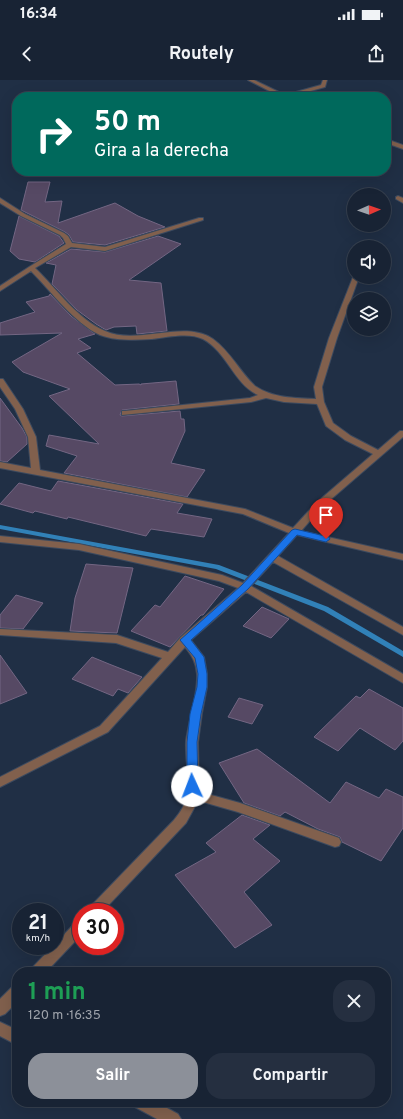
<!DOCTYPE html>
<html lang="es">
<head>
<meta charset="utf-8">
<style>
  :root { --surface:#182334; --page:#252f40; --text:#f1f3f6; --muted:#9fa4ac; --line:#36404f; --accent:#8c9099 }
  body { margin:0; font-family:Overpass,sans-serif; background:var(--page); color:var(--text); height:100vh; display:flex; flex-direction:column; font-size:15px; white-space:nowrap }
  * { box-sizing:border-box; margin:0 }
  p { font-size:13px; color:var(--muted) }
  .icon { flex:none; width:22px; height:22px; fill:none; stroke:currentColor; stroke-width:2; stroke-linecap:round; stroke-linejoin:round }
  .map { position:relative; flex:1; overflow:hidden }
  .drawer { position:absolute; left:12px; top:887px; width:379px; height:140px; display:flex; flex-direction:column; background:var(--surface); border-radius:16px; box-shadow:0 4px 16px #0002,0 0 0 1px var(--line) }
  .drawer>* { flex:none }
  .top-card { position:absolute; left:12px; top:12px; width:379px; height:84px; border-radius:16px; box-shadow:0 4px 16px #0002,0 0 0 1px var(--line); background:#00695c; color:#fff; overflow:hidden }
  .needle { width:26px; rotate:88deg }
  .buttons { position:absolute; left:347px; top:108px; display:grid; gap:8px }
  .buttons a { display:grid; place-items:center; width:44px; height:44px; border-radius:50%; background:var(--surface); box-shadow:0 4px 16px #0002,0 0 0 1px var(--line); font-size:20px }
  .speed { position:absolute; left:12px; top:823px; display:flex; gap:8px; font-size:20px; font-weight:700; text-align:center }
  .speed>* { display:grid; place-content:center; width:52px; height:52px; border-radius:50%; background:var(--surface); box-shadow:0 4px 16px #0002,0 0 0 1px var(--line); line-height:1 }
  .speed small { font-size:10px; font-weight:400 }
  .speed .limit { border:6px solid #d22; background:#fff; color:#111 }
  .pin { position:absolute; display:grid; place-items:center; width:34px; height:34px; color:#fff; margin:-41px -17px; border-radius:50% 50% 50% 0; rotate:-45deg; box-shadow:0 0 4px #0007 }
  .pin .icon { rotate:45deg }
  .me { position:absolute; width:44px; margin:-22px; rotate:358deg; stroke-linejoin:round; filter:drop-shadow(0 0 3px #0008) }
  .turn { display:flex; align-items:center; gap:14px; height:84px; padding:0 16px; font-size:18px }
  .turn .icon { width:52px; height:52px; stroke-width:2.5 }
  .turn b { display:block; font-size:28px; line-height:34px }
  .round { display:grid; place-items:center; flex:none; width:42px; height:42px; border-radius:16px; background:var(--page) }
  .overview { display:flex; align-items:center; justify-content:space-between; height:68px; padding:0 16px }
  h1 { font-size:24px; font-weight:700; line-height:30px; color:#1e9e55 }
  .button { display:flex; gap:8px; margin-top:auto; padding:8px 16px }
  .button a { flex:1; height:46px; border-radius:16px; background:var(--accent); color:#fff; font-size:16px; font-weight:700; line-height:46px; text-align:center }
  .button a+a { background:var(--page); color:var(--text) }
  .status { display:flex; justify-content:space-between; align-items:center; height:28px; padding:0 20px; background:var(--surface); direction:ltr }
  .status svg { height:11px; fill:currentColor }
  header { display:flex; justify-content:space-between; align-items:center; height:52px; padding:0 16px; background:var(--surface); font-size:18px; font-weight:700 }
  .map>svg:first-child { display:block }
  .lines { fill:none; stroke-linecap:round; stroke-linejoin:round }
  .stream { fill:#3181b8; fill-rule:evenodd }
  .building { fill:#564964; stroke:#736683 }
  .lane-casing { stroke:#3c4a5f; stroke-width:2 }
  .street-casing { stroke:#3c4a5f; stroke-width:2 }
  .lane { fill:#81604d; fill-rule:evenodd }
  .street { fill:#81604d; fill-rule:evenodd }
  .route { fill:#1a73e8; stroke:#114b97 }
</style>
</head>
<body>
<div class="status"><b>16:34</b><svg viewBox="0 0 49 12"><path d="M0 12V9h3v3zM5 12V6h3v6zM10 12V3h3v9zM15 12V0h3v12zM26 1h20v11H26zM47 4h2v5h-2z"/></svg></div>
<header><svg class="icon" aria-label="back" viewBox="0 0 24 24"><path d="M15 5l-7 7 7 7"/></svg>Routely<svg class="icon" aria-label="share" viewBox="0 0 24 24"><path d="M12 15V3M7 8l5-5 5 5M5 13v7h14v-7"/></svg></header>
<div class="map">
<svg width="403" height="1039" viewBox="0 0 403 1039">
  <rect width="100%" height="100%" fill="#202f45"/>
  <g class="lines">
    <!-- stream -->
    <path class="stream" d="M0 445 219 485 328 527 403 571V577L324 531 216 489 0 449Z"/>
  </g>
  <!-- building -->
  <g class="building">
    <path d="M28 102H50L45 122 62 121 58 143 115 123 138 136 165 147 105 165 73 162 69 155 65 152 21 130Z"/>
    <path d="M19 136 59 156 64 163 35 182 19 179 10 171Z"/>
    <path d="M158 156 181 164 129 200 161 203 167 251 137 254 136 246 114 247 106 250 96 244 77 230 52 204 56 185 46 183 71 169 105 172Z"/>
    <path d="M50 214 71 236 95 254 78 259 91 268 77 273 115 305 139 304 141 305V304L176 301 179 324 122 330 120 335 122 336 180 331 181 339H184L185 351 171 383 205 390 187 417 64 393 77 376 46 366 49 355 99 364 49 316 70 309 23 292 12 282 62 253 0 255V243L35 232 26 222 49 216Z"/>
    <path d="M0 318 22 348 27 357V364L7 382 0 381Z"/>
    <path d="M58 401 183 424 177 433 212 439 204 457 151 449 146 456 68 437 67 439 35 431 33 433 0 424 19 403 51 411Z"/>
    <path d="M86 484 133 488 117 553 70 551 75 518Z"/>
    <path d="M185 496 224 509 203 535H201L170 567 131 551 155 525 160 527Z"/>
    <path d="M16 515 43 523 23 549 0 548V535Z"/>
    <path d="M262 527 289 539 271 558 243 546Z"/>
    <path d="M0 575 27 613 0 624Z"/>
    <path d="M92 577 109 584 142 597 128 613 118 609 113 616 72 599Z"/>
    <path d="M369 609 403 628V661L395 670 360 648 338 671 314 657 356 616 360 618Z"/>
    <path d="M239 618 263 625 252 644 228 637Z"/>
    <path d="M257 669 330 723 346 702 379 718 386 709 403 717V748L381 781 342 762 340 757 318 749 285 732 280 736 244 723 219 683Z"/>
    <path d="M242 735 270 745 253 759 280 781 244 812 272 845 235 868 175 795 216 772 206 763Z"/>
  </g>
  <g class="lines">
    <defs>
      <g id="lane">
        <path d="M193 710 240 723 339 758 341 762 339 766 335 767 238 732 189 718 187 715 189 712Z"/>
        <path d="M0 942 17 950V965L0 956Z"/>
        <path d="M132 1022H156L178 1034 181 1039H157L135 1027Z"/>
      </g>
      <g id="street">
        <path d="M248 0H254L285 15 321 5 323 0H327L325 7 289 17H281Z"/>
        <path d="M386 59 403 65V69L386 63Z"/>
        <path d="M398 116 403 118V123L396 119V117Z"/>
        <path d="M0 118 25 134 64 153 68 156 72 163 105 167 199 138H203V140L105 171 71 167 35 188C57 209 77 239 105 251 137 266 184 239 213 259 230 271 240 292 255 306 273 318 294 318 316 319L314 307 329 258 353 197 354 195V197H359L337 258 322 307 324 322 333 343 351 356 378 370 400 351H403V357L322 427 301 451 403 474V480L297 455 278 476 403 547V555L273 482 251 506 403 594V603L246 512 191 560 204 577 207 594V607L202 633 198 662 199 715 198 721 186 743 102 832H87L89 828 174 740C180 733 185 725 187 716 190 698 185 679 186 661 189 639 198 615 197 594 196 582 192 576 185 567L108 652 0 707V697L100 646 162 578 116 563 0 555V549L117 555 168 572 181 557 238 508 219 501 79 470 0 462V456L79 464 222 495 243 503 289 453 243 434 0 388V382L31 388 28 357 15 329 0 307V299H3L23 329 36 357 40 390 245 429 293 448 316 423 373 374 345 360 326 346 317 324 284 322 266 318 251 322 122 335V331H125L250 318 258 315C234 304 227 272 203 259 189 252 167 257 152 259 135 260 116 261 100 255 74 243 51 211 31 191L0 211V206L29 187 66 164 63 158 60 155 21 136 0 123Z"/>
        <path d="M81 840V855L46 892H30L32 888 53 866H55V864L76 842Z"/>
        <path d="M17 906V922L5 934 0 936V919L12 907Z"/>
      </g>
    </defs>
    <!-- lane casing -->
    <use href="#lane" class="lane-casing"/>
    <!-- street casing -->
    <use href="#street" class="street-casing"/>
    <!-- lane -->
    <use href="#lane" class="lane"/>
    <!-- street -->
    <use href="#street" class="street"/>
  </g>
  <!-- route -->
  <path class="route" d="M295 449 329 457 330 459 326 462 297 455 248 509 191 560 204 577 207 594V607L201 634 197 662 198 706 196 709 192 710 189 709 187 706V662L190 634 197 607 198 594 195 578 180 560 242 505 292 450Z"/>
</svg>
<div class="buttons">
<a><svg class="needle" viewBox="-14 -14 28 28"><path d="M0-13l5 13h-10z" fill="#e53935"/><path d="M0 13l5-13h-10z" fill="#9fa4ac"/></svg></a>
<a><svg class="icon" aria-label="sound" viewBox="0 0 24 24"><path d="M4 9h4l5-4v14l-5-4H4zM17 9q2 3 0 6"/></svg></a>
<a><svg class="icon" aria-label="layers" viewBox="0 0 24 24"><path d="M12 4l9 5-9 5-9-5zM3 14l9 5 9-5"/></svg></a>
</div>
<div class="speed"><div>21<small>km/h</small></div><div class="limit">30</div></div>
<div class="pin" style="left:326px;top:459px;background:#d93025"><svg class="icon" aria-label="arrive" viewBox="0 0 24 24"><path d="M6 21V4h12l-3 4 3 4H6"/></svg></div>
<svg class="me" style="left:192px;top:706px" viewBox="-20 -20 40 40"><circle r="19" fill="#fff"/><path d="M0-13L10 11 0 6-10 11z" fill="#1a73e8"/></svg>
<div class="top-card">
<div class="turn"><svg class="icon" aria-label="right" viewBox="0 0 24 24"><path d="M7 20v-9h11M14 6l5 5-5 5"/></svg><div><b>50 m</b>Gira a la derecha</div></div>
</div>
<section class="drawer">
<div class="overview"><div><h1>1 min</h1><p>120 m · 16:35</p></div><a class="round"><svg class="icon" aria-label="close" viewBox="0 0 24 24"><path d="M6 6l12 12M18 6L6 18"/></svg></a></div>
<div class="button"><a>Salir</a><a>Compartir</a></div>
</section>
</div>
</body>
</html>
